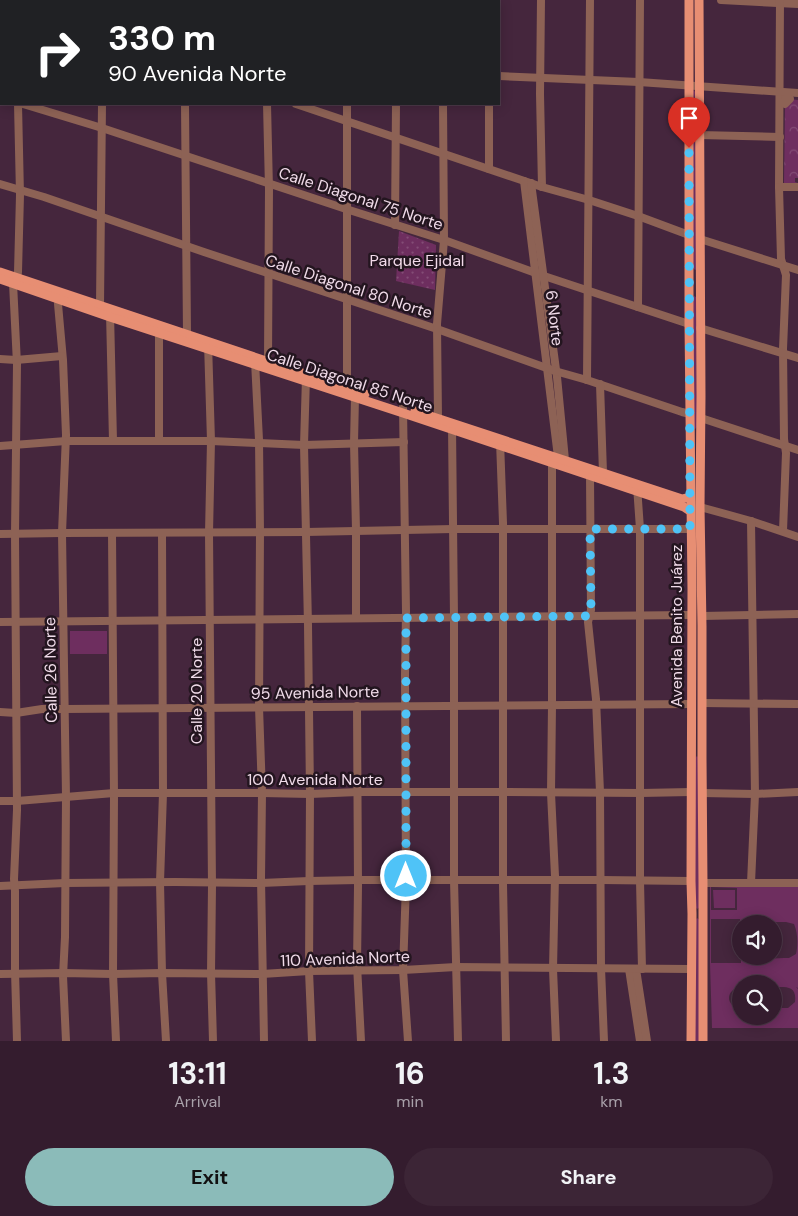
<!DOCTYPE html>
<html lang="en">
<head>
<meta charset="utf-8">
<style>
  :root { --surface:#341c2e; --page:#3c2536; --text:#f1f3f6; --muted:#a9a1aa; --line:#4e3a4a; --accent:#8bbbb9 }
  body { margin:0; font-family:"DM Sans",sans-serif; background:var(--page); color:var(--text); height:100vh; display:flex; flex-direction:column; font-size:19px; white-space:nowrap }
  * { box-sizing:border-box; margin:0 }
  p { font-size:16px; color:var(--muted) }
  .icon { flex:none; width:28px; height:28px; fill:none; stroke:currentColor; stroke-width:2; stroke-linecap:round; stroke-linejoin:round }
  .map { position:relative; height:1041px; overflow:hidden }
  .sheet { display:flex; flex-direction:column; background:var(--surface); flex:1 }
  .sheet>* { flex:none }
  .top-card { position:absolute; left:0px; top:0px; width:500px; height:105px; box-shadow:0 2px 12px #0003,0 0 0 1px var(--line); background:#202124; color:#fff; overflow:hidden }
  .fabs { position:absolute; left:732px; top:915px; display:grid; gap:10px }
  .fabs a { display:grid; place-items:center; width:50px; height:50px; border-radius:50%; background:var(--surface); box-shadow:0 2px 12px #0003,0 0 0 1px var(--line); font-size:25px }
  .pin { position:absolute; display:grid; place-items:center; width:42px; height:42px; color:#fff; margin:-51px -21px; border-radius:50% 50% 50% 0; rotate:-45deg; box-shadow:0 0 5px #0007 }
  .pin .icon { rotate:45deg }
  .me { position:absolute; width:55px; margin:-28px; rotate:0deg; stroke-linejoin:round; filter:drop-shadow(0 0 4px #0008) }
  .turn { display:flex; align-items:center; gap:18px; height:105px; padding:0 25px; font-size:22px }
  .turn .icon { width:65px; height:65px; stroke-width:2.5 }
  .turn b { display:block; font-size:35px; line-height:42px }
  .eta { display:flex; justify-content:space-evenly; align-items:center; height:85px; text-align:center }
  .eta b { font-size:30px; font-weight:700; line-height:35px }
  .action { display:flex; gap:10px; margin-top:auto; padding:10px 25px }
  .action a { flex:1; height:58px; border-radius:30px; background:var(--accent); color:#111; font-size:20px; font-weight:700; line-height:58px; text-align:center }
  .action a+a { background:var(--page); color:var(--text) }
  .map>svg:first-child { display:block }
  .grass { fill:#6e2e5f; fill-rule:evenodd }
  .forest { fill:url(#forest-crowns) }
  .park { fill:url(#park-dots) }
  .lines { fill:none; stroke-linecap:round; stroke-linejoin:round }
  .minor { stroke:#8d6255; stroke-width:8 }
  .major { stroke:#e78e73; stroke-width:9 }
  .route { stroke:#4fc3f7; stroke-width:9; stroke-dasharray:0 16.2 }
  .labels { text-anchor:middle; stroke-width:5; stroke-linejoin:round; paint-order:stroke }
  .street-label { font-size:16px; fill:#f0dbe9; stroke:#23151f }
  .park-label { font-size:16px; fill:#f2daea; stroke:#23151f }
</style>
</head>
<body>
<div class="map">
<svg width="798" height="1041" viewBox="0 0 798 1041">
  <defs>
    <pattern id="forest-crowns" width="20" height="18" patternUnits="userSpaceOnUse" patternTransform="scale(1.25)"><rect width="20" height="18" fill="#6e2e5f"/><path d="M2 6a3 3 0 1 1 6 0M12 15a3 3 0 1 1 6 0" fill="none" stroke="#834c76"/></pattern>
    <pattern id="park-dots" width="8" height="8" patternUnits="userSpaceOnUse" patternTransform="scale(1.25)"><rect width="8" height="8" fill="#6e2e5f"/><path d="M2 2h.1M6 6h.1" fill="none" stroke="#834c76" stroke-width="1.8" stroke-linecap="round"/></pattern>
  </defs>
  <rect width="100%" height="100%" fill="#45263d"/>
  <!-- grass -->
  <g class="grass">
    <path d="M694 90 695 92 697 269 695 270 693 268 692 91Z"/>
    <path d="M694 296 696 297 697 427 695 429 693 426V298Z"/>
    <rect x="70" y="631" width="37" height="23"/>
    <path d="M697 756 698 757 700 907 697 909 695 906V758Z"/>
    <path d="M798 886V988L796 987 798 989V1028H712L710 964V887ZM711 887 737 888V910H711ZM711 919H740L741 963H711ZM761 922H786L794 924C798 933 798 945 796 954L789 958H784L761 959 754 956H741V924H756ZM741 984H774V987C786 987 797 985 795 1002L788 1008H774V1016H741V1008C725 1007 725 989 741 987Z"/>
    <path d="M713 890H735V908H714Z"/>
    <path d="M697 918 700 920V1041H695V921Z"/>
  </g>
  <!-- forest -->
  <path class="forest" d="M790 99 798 100V178H795V182L798 183H784L785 104Z"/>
  <!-- park -->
  <path class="park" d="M399 231 436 245 435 290 396 281Z"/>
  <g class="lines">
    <!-- minor -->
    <g class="minor">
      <path d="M103 0V1"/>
      <path d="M541 0 540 94 542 187"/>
      <path d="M721 0 798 4"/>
      <path d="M780 0 779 187 781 259 786 275 783 349 784 439 786 453 783 531"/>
      <path d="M2 1V0"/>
      <path d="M54 1V0"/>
      <path d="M152 1V0"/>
      <path d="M201 1V0"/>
      <path d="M249 1V0"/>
      <path d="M298 1V0"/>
      <path d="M347 1V0"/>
      <path d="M0 9 1 10"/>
      <path d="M499 76 639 82 798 93"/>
      <path d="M0 96 1 97"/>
      <path d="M785 99H790L785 104Z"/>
      <path d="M23 104 102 128 346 209 444 240 544 276 689 324"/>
      <path d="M185 104 187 334"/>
      <path d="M267 104 269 189 268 361"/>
      <path d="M296 104 542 187 589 200 638 216 689 235"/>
      <path d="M347 104V388"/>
      <path d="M489 104V169"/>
      <path d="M699 135 780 137"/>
      <path d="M524 181 558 457"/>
      <path d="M531 183 557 377 565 460"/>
      <path d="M0 184 44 197 204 252 437 329 555 371 587 380 682 412 690 414"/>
      <path d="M779 187H798"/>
      <path d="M395 225 396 104"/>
      <path d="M700 239 798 270"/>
      <path d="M59 299 58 304 63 360 66 435 62 533 66 797 65 937 63 976 66 1041"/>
      <path d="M100 306 102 104"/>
      <path d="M638 307 640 0"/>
      <path d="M110 313 113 441"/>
      <path d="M700 328 798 358"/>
      <path d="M159 333V441"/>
      <path d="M208 343 211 441 209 533 212 886 211 973 213 1041"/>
      <path d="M0 359 16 360 62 356"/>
      <path d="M255 361 259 440 260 532 259 707 262 793 261 879 264 1041"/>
      <path d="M306 377 304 445 308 625 310 794 309 971 312 1041"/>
      <path d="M587 380 590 0"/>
      <path d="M600 384 603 473"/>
      <path d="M355 397 354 443 356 530V618"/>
      <path d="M403 407 406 612 405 675 406 884 403 970 408 1041"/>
      <path d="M438 418 437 324 444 240 443 104"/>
      <path d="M701 418 798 450"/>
      <path d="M452 426 454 618V880L458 1041"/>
      <path d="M500 441 503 523V884L506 1041"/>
      <path d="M0 446 66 441H211L304 445 404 442"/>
      <path d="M552 462V705L551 793 555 876 553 969 556 1041"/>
      <path d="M590 475 591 610 588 622 596 699 600 792 601 968 604 1041"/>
      <path d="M637 486 640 529V881L642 969"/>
      <path d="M700 507 751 521 798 537"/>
      <path d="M751 521 755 794 751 883"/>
      <path d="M112 533 114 796 113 974 116 1041"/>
      <path d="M162 533 163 793 160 882 162 973 166 1041"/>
      <path d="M0 534 62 533 306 532 453 529H691"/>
      <path d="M702 616 798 614"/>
      <path d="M0 622 691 615"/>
      <path d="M702 703 798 704"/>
      <path d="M357 706 358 886 357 965 361 1041"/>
      <path d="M0 712 16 713 42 709H65L691 704"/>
      <path d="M702 793 755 794 798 792"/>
      <path d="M0 801H17L114 793H262L310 794 358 792H503L641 793 691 792"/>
      <path d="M703 883H798"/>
      <path d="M0 886 65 883 175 882 261 883 309 881 358 880H601L691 881"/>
      <path d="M629 969 640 1041"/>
      <path d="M636 969 647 1041"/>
      <path d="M0 974 63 973 113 974 162 973 262 974 309 971 403 970 456 967 691 969"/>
      <path d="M17 1041 15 971V891L14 879 17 810 15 534 17 364 13 283 17 278 18 272 20 195 18 104"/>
    </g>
    <!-- major -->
    <g class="major">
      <path d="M689 0V324L692 589 691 881 692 914 691 1041"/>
      <path d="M699 0 701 396 700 507 702 626V758L703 883V1041"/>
      <path d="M0 272 365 394"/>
      <path d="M0 279 110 317 403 413 684 507 690 511"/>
      <path d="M415 411 682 499 690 497"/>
    </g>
  </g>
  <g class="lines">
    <!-- route -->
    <path class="route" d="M406 876V618L589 616 591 610 590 529H690L689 148"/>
  </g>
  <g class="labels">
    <!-- street labels -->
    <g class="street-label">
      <text transform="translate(361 198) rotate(18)" y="6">Calle Diagonal 75 Norte</text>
      <text transform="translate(349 286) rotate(18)" y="6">Calle Diagonal 80 Norte</text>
      <text transform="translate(555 318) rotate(83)" y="6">6 Norte</text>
      <text transform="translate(350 380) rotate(18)" y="6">Calle Diagonal 85 Norte</text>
      <text transform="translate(676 626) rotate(-90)" y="6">Avenida Benito Juárez</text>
      <text transform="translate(50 670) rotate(-91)" y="6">Calle 26 Norte</text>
      <text transform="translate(196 691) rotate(-90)" y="6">Calle 20 Norte</text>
      <text transform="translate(315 692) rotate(-1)" y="6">95 Avenida Norte</text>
      <text x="315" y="785">100 Avenida Norte</text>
      <text transform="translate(345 958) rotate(-2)" y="6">110 Avenida Norte</text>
    </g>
    <!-- park labels -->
    <g class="park-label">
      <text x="417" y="266">Parque Ejidal</text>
    </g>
  </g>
</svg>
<div class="fabs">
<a><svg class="icon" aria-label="sound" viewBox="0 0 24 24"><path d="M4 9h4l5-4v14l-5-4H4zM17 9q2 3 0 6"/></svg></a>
<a><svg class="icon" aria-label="search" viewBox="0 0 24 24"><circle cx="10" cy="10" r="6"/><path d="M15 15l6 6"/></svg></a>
</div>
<div class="pin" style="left:689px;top:148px;background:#d93025"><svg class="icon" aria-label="arrive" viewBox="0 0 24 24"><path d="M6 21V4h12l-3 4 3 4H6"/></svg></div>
<svg class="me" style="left:406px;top:876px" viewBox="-20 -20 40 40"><circle r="17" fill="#4fc3f7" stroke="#fff" stroke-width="3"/><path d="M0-11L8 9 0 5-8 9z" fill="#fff"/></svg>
<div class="top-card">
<div class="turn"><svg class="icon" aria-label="right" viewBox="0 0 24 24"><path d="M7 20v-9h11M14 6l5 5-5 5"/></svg><div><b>330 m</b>90 Avenida Norte</div></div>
</div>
</div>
<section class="sheet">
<div class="eta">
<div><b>13:11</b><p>Arrival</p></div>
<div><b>16</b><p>min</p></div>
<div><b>1.3</b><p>km</p></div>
</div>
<div class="action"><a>Exit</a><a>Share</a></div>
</section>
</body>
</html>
